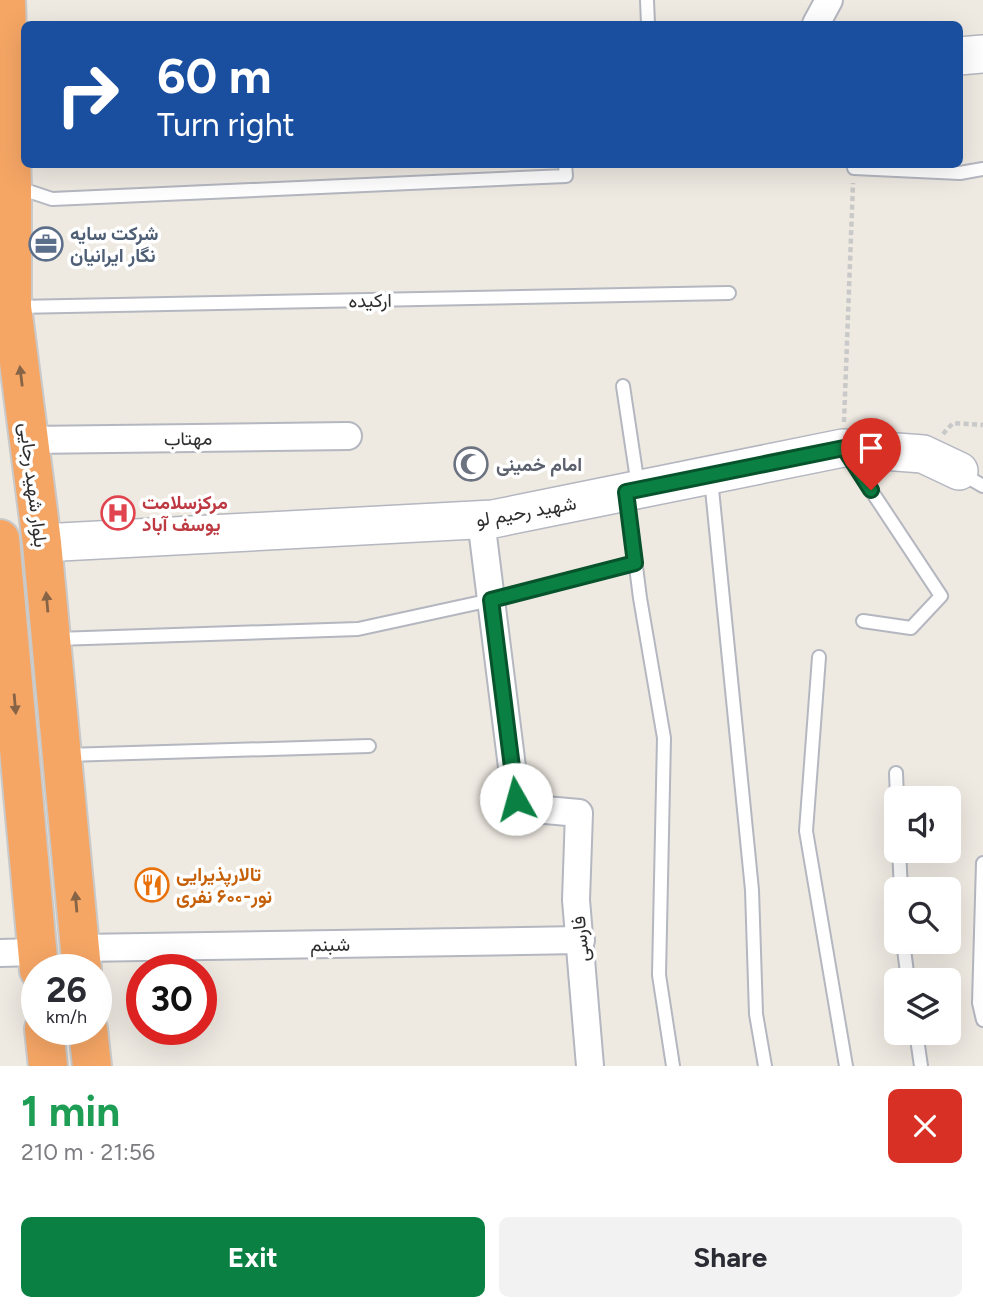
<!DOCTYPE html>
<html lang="en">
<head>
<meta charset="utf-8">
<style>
  :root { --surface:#fff; --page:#f2f2f3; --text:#2b2b33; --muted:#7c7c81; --accent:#0b8043 }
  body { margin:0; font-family:Figtree,Vazirmatn,sans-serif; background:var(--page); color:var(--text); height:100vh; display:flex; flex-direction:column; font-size:26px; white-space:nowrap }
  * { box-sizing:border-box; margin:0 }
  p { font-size:23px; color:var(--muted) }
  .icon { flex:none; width:38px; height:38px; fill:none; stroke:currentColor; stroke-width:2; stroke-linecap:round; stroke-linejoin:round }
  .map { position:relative; height:1066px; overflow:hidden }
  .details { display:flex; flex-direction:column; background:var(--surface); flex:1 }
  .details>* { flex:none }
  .banner { position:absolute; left:21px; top:21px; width:942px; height:147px; border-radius:10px; box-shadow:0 7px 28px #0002; background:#1a4fa0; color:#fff; overflow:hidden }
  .buttons { position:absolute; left:884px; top:786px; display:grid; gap:14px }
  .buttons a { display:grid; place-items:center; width:77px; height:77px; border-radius:10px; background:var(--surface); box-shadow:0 7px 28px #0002; font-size:35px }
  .speed { position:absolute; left:21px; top:954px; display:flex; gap:14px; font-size:35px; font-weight:700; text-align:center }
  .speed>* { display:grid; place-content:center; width:91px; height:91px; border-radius:50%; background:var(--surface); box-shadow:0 7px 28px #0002; line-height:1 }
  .speed small { font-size:18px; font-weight:400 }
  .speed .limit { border:10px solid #d22; background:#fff; color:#111 }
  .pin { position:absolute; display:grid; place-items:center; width:60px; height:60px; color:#fff; margin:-72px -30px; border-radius:50% 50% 50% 0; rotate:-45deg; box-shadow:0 0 7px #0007 }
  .pin .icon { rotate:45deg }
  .me { position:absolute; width:77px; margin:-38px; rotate:353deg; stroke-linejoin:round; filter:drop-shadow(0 0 5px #0008) }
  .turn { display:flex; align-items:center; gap:24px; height:147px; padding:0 21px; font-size:32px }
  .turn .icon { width:91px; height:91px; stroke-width:2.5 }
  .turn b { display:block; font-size:49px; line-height:60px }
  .round { display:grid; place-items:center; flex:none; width:74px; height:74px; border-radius:10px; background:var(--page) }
  .head { display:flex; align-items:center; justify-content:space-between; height:119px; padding:0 21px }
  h1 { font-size:42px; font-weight:700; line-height:52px; color:#1e9e55 }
  .primary-button { display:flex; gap:14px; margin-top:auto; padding:14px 21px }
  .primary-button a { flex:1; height:80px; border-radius:10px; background:var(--accent); color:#fff; font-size:28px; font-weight:700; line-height:80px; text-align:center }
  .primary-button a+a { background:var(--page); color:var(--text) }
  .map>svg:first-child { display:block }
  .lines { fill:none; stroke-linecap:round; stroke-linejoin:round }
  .lane-casing { stroke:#b4b7c0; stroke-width:16 }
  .street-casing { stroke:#b4b7c0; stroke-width:30 }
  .secondary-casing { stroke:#b4b7c0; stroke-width:40 }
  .highway-casing { stroke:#c9c9c9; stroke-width:42 }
  .path { stroke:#c9c9c9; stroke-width:4.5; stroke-dasharray:5 3.5; stroke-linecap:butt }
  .lane { stroke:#fff; stroke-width:12 }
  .street { stroke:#fff; stroke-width:26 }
  .secondary { stroke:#fff; stroke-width:37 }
  .highway { stroke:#f5a665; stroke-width:38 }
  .oneway { fill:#886447 }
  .route-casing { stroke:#07532c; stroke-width:18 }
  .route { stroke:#0b8043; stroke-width:12 }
  .labels { text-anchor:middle; stroke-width:7; stroke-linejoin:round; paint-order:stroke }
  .service-label { font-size:19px; font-weight:bold; fill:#4e5e75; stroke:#fff; text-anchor:start }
  .street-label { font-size:19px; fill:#2e2e2e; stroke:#fff }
  .worship-label { font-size:19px; font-weight:bold; fill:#5b616d; stroke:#fff; text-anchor:start }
  .health-label { font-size:19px; font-weight:bold; fill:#be3a42; stroke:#fff; text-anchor:start }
  .food-label { font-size:19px; font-weight:bold; fill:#c56008; stroke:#fff; text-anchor:start }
</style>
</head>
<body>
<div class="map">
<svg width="983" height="1066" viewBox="0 0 983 1066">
  <rect width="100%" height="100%" fill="#eee9e1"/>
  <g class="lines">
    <defs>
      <g id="lane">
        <path d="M647 0 648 24"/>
        <path d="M854 168 960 173 983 169"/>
        <path d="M16 187 52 199 566 176 565 164"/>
        <path d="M16 307 729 293"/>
        <path d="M623 386 638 486"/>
        <path d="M847 454 941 596 911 628 863 621"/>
        <path d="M959 472 983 486"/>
        <path d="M711 479 752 890 756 1014 765 1066"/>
        <path d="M627 496 640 598 664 738 659 975 673 1066"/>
        <path d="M56 639 358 629 491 600 635 563"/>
        <path d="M819 657 806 831 846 1066"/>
        <path d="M66 755 369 746"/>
        <path d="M896 773 897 798"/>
        <path d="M899 850 901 889"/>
        <path d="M983 863 979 1003 983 1020"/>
        <path d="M903 942 908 980"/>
        <path d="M916 1032 921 1066"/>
      </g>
      <g id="street">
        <path d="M816 24 829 0"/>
        <path d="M29 440 348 436"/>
        <path d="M481 520 516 799 534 809 579 813 576 900 590 1066"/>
        <path d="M80 948 581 940"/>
        <path d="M0 953 37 952"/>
      </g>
      <g id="secondary">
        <path d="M959 56 983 54"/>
        <path d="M42 543 493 519 843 448 923 454 959 471"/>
      </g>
      <g id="highway">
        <path d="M6 0 12 186V307L42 543 82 970"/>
        <path d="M0 539 39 970"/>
        <path d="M44 1029 48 1066"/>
        <path d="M88 1029 92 1066"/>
      </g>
    </defs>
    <!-- lane casing -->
    <use href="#lane" class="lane-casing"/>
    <!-- street casing -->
    <use href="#street" class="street-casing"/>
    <!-- secondary casing -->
    <use href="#secondary" class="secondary-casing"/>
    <!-- highway casing -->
    <use href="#highway" class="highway-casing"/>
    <!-- path -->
    <g class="path">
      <path d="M844 422 853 183"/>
      <path d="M943 434 953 423 983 425"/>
    </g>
    <!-- lane -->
    <use href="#lane" class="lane"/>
    <!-- street -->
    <use href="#street" class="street"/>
    <!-- secondary -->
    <use href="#secondary" class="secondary"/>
    <!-- highway -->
    <use href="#highway" class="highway"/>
  </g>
  <!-- one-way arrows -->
  <defs><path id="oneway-solid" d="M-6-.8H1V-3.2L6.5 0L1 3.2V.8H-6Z" transform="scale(1.75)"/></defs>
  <g class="oneway">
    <use href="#oneway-solid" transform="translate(21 376) rotate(-97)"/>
    <use href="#oneway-solid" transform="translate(47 602) rotate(-95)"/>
    <use href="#oneway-solid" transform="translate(15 704) rotate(85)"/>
    <use href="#oneway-solid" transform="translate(76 902) rotate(-95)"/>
  </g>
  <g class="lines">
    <defs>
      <path id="route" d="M516 799 491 600 635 563 626 492 844 448 871 490"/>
    </defs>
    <!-- route casing -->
    <use href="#route" class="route-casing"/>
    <!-- route -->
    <use href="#route" class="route"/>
  </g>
  <!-- icons -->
  <defs>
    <symbol id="office-ring" viewBox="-11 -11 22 22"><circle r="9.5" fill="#fff" stroke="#5c6f8a" stroke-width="1.5"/><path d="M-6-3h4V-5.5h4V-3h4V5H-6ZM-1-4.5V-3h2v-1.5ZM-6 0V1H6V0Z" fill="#5c6f8a"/></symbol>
    <symbol id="mosque-ring" viewBox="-11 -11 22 22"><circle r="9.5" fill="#fff" stroke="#6b7280" stroke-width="1.5"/><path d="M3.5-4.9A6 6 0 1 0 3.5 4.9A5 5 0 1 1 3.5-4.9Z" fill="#6b7280"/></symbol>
    <symbol id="hospital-ring" viewBox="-11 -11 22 22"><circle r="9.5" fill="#fff" stroke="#e0444e" stroke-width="1.5"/><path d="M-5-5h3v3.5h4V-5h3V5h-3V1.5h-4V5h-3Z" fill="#e0444e"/></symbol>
    <symbol id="restaurant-ring" viewBox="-11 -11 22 22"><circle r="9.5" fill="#fff" stroke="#e8710a" stroke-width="1.5"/><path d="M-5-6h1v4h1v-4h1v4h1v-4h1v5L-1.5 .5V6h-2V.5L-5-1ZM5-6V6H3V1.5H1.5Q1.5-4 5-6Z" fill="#e8710a"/></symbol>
  </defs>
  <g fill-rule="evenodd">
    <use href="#office-ring" x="27" y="225" width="38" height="38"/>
    <use href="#mosque-ring" x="452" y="445" width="38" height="38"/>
    <use href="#hospital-ring" x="99" y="494" width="38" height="38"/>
    <use href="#restaurant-ring" x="133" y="866" width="38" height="38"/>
  </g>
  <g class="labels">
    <!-- service labels -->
    <g class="service-label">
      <text x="70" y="240">شرکت سایه<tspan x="70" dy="22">نگار ایرانیان</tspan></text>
    </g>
    <!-- street labels -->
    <g class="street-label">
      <text transform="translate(370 300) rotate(-1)" y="7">ارکیده</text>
      <text transform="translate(188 438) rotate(-1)" y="7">مهتاب</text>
      <text transform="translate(34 485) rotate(83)" y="7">بلوار شهید رجایی</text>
      <text transform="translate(526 511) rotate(-10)" y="7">شهید رحیم لو</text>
      <text transform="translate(580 939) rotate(-96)" y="7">فارسی</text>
      <text transform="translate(330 944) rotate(-1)" y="7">شبنم</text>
    </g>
    <!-- worship labels -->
    <g class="worship-label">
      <text x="496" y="471">امام خمینی</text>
    </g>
    <!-- health labels -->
    <g class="health-label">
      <text x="142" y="509">مرکزسلامت<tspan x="142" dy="22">یوسف آباد</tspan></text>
    </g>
    <!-- food labels -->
    <g class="food-label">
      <text x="176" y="881">تالارپذیرایی<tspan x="176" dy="22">نور-۶۰۰ نفری</tspan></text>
    </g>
  </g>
</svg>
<div class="buttons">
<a><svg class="icon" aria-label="sound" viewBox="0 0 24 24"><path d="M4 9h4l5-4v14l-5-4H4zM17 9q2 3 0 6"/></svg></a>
<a><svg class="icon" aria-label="search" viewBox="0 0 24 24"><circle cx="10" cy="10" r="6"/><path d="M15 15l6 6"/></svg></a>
<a><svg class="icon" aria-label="layers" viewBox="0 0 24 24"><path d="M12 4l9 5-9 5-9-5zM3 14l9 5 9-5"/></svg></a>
</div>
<div class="speed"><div>26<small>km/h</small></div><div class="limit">30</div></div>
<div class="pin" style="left:871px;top:490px;background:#d93025"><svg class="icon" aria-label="arrive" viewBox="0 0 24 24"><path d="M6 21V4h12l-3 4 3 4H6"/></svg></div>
<svg class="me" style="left:516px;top:799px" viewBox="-20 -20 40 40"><circle r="19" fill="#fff"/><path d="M0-13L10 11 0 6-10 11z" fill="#0b8043"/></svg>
<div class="banner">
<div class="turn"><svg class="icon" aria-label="right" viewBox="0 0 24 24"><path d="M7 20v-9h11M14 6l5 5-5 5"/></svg><div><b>60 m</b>Turn right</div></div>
</div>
</div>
<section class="details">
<div class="head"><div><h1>1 min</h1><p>210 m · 21:56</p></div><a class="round" style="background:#d93025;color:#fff"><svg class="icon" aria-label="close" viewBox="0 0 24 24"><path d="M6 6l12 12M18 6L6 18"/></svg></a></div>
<div class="primary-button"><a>Exit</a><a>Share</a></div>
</section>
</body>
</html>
